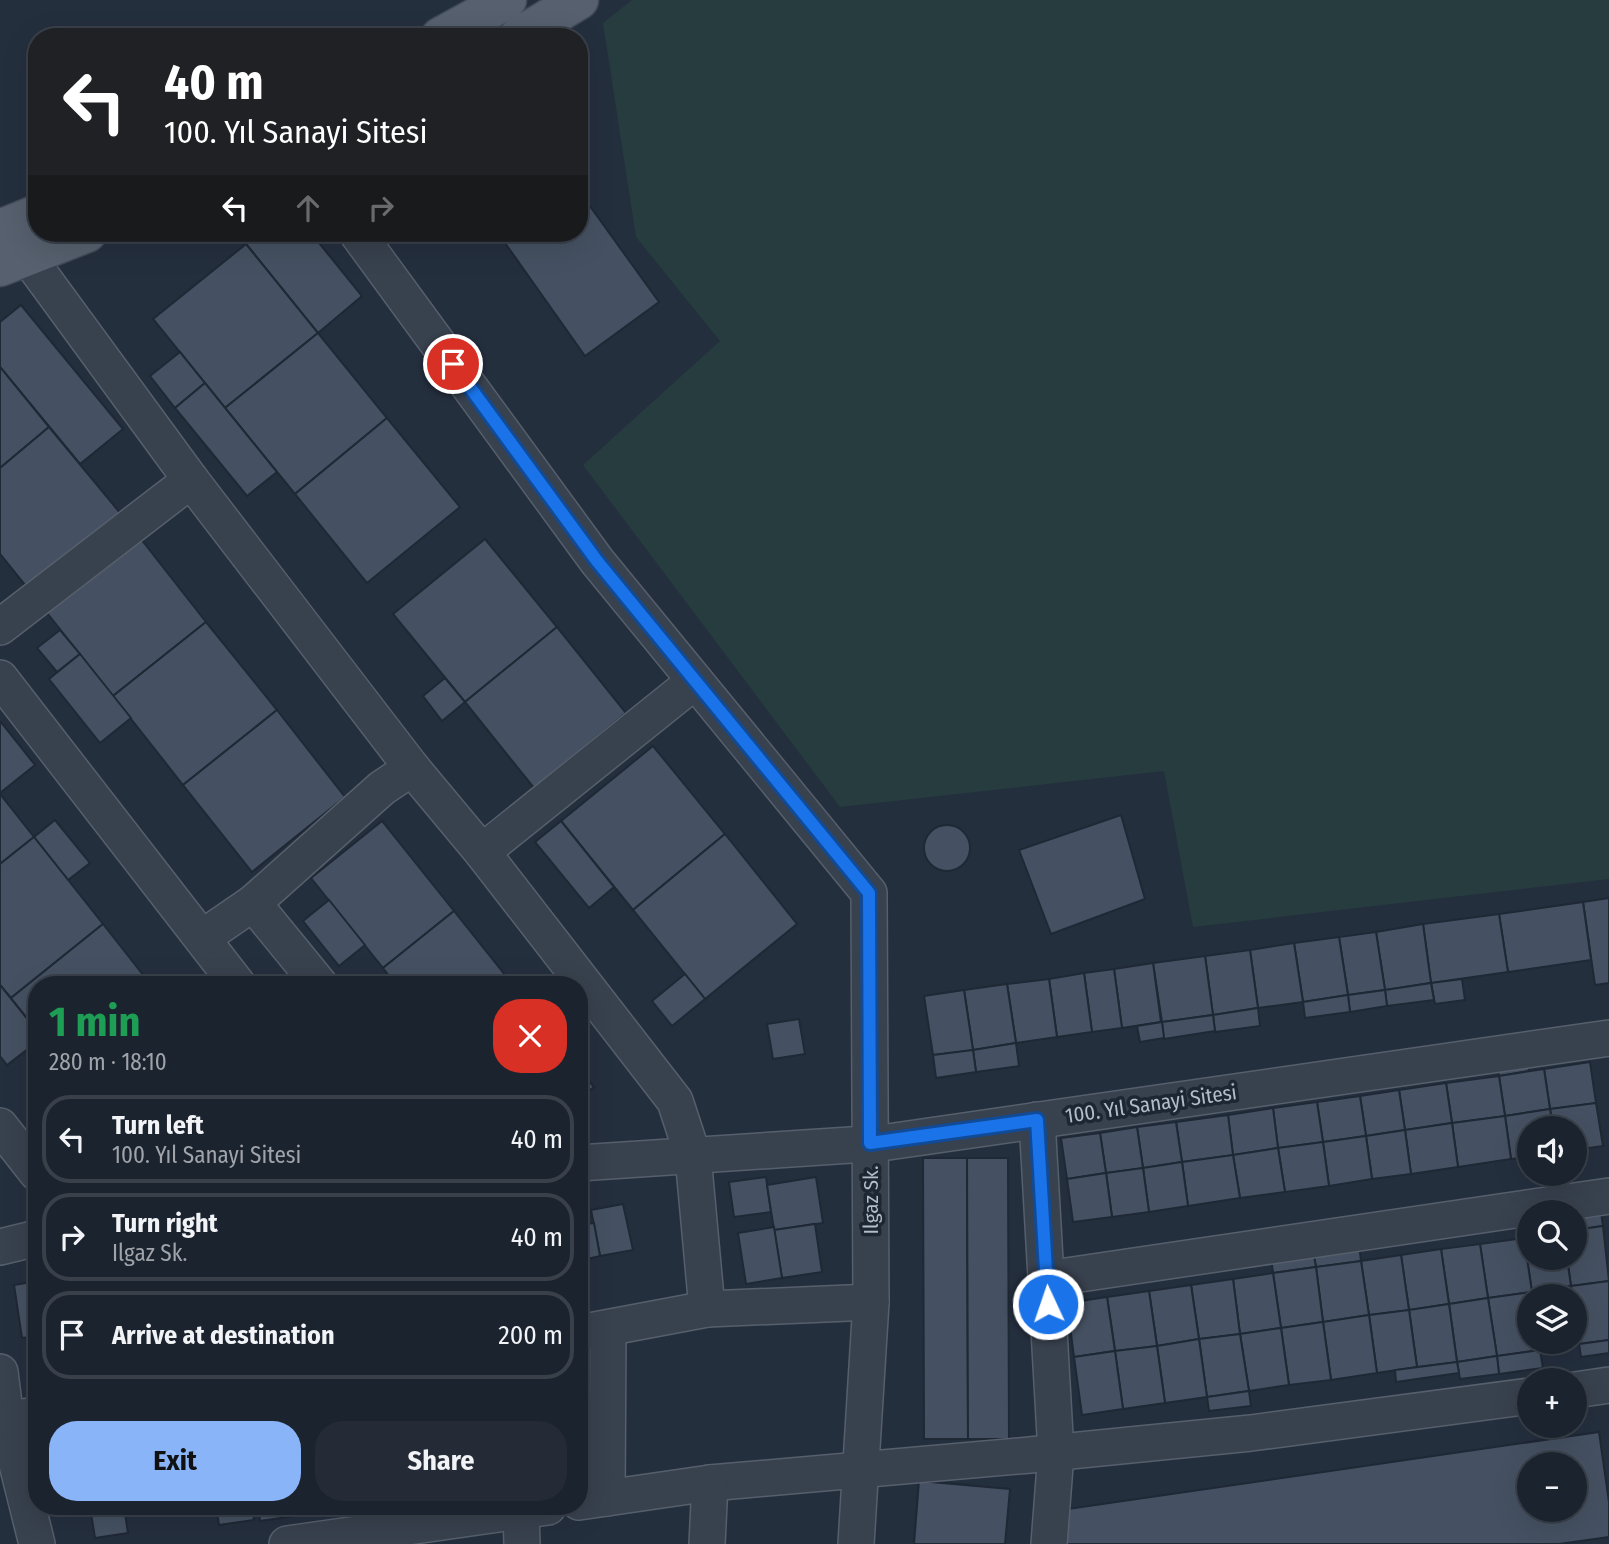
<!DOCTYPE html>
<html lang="en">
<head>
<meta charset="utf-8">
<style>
  :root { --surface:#1b232e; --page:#242b36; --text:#f1f3f6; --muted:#a0a4aa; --line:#39404a; --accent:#8ab4f8 }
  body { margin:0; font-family:"Fira Sans Condensed",sans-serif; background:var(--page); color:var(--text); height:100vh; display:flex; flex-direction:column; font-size:26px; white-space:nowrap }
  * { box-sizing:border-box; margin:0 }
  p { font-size:23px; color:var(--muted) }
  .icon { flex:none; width:38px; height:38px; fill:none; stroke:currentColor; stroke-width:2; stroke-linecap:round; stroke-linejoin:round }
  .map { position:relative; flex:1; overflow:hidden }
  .drawer { position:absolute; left:28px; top:976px; width:560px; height:539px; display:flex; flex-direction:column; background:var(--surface); border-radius:28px; box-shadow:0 7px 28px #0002,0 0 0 2px var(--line) }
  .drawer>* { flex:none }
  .hud { position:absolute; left:28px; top:28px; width:560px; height:214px; border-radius:28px; box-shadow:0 7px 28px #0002,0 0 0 2px var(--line); background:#202124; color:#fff; overflow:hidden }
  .buttons { position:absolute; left:1517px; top:1116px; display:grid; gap:14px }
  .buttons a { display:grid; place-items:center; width:70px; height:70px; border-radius:50%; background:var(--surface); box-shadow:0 7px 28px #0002,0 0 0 2px var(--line); font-size:35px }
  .pin { position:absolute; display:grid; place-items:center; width:60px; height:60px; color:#fff; margin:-30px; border:4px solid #fff; border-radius:50%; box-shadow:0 2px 7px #0007 }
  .me { position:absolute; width:77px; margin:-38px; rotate:357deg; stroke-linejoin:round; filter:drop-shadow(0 0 5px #0008) }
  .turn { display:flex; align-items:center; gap:24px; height:147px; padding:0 21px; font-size:32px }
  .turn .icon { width:91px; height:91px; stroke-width:2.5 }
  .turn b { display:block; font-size:49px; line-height:60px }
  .lanes { display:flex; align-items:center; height:66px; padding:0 21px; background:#0003; justify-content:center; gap:35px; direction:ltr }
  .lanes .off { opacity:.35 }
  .round { display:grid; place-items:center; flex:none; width:74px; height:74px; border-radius:28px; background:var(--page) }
  .summary { display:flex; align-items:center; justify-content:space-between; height:119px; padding:0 21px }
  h1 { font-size:42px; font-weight:700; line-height:52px; color:#1e9e55 }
  .primary-button { display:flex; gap:14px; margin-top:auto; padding:14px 21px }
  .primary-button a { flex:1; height:80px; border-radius:28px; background:var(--accent); color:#111; font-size:28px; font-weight:700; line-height:80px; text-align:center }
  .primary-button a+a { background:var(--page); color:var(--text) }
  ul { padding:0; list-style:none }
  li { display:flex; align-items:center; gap:21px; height:88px; margin:0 14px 10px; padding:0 7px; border:4px solid var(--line); border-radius:28px }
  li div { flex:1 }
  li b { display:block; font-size:26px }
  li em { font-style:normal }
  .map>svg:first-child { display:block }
  .green { fill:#263c3f }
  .building { fill:#455162; stroke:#1f2835; stroke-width:2; fill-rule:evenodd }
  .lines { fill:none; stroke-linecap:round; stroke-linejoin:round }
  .minor-casing { stroke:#565f6c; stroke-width:38 }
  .major-casing { stroke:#414a57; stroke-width:41 }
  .minor { stroke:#38414e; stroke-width:35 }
  .major { stroke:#56606e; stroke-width:38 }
  .route-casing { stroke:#114b97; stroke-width:18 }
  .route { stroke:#1a73e8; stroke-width:12 }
  .labels { text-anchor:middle; stroke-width:7; stroke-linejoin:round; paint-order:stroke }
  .street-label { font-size:21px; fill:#b4bcc9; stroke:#1d2633 }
</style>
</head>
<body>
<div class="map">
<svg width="1609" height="1544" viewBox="0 0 1609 1544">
  <rect width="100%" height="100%" fill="#242f3e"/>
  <!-- green -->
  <path class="green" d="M632 0H1609V879L1193 927 1164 771 840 807 583 465 720 341 636 237 603 23Z"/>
  <!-- building -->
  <g class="building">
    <path d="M579 191 659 302 585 356 498 233H579Z"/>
    <path d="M259 233H311L362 296 318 333 246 244Z"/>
    <path d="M246 244 318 333 225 408 153 319Z"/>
    <path d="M21 305 123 429 80 464 0 367V322Z"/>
    <path d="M318 333 387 418 295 494 225 408Z"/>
    <path d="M180 352 205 383 175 408 150 376Z"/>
    <path d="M0 367 49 427 0 468Z"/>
    <path d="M205 383 277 472 247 496 175 408Z"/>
    <path d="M387 418 460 507 367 583 295 494Z"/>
    <path d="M49 427 121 514 29 590 0 554V468Z"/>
    <path d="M137 534 206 622 113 696 44 609Z"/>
    <path d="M485 539 557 627 465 702 393 614Z"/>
    <path d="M206 622 277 710 183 785 113 696Z"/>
    <path d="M557 627 626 713 534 788 465 702Z"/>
    <path d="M60 630 80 654 57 672 37 648Z"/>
    <path d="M80 654 131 718 100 743 49 679Z"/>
    <path d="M445 678 465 702 442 721 423 696Z"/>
    <path d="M277 710 345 797 252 872 183 785Z"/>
    <path d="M0 721 35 765 0 793Z"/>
    <path d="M653 746 725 834 633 910 561 821Z"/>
    <path d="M0 794 34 837 0 864Z"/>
    <path d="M1121 815 1145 899 1051 934 1019 850Z"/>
    <path d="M55 820 90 863 68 880 34 837Z"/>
    <path d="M382 821 454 911 383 968 311 878Z"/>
    <path d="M561 821 614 887 589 908 535 842Z"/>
    <circle cx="947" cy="848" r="23"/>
    <path d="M725 834 797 924 705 999 633 910Z"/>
    <path d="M34 837 103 924 11 998 0 985V864Z"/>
    <path d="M1609 898V983L1595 985 1583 902Z"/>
    <path d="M329 900 365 945 339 966 303 921Z"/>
    <path d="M1583 902 1591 960 1508 972 1499 914Z"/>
    <path d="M454 911 513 985H396L383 968Z"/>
    <path d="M1499 914 1508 972 1431 983 1423 924Z"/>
    <path d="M103 924 151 985H37V1031L11 998Z"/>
    <path d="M1423 924 1431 983 1385 990 1376 932Z"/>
    <path d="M1376 932 1385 990 1348 995 1339 937Z"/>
    <path d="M1339 937 1348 995 1303 1002 1294 943Z"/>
    <path d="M1294 943 1303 1002 1258 1008 1250 950Z"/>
    <path d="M1250 950 1258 1008 1213 1015 1205 956Z"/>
    <path d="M1205 956 1213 1015 1162 1022 1153 963Z"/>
    <path d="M1153 963 1161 1022 1122 1028 1114 969Z"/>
    <path d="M1114 969 1122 1028 1092 1032 1084 973Z"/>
    <path d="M1084 973 1092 1032 1057 1037 1049 979Z"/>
    <path d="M685 974 705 999 672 1026 652 1001Z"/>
    <path d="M1049 979 1057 1037 1016 1043 1007 984Z"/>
    <path d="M1462 979 1465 1000 1435 1004 1431 983Z"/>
    <path d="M1431 983 1434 1000 1387 1006 1385 990Z"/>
    <path d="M1007 984 1016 1043 973 1050 964 990Z"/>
    <path d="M0 985 37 1031V1042L7 1065 0 1056Z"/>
    <path d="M964 990 973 1050 933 1055 924 996Z"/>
    <path d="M1385 990 1387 1006 1350 1012 1348 995Z"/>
    <path d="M1348 995 1350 1012 1305 1018 1303 1002Z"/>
    <path d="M1258 1008 1260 1026 1215 1032 1213 1015Z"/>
    <path d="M1213 1015 1215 1031 1164 1039 1162 1022Z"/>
    <path d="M799 1019 805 1054 773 1059 767 1024Z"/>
    <path d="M1162 1022 1164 1038 1140 1042 1137 1026Z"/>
    <path d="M1016 1043 1019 1066 976 1072 973 1050Z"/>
    <path d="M973 1050 976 1072 936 1078 933 1055Z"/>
    <path d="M1527 1055 1529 1071 1499 1076 1496 1060Z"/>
    <path d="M1590 1062 1596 1103 1550 1109 1544 1069Z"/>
    <path d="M579 1069 594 1087 579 1098Z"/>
    <path d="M1544 1069 1550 1109 1505 1116 1499 1076Z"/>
    <path d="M1499 1076 1505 1116 1452 1123 1446 1083Z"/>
    <path d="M1446 1083 1452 1123 1405 1130 1399 1090Z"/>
    <path d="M1399 1090 1405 1130 1366 1136 1360 1096Z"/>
    <path d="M1360 1096 1366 1136 1323 1142 1317 1102Z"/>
    <path d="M1317 1102 1323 1142 1278 1148 1273 1108Z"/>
    <path d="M1596 1103 1603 1146 1575 1150V1129H1553L1550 1109Z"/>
    <path d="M1273 1108 1278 1148 1233 1155 1228 1115Z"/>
    <path d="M1550 1109 1553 1129H1530V1157L1511 1159 1505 1116Z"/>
    <path d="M1228 1115 1233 1155 1182 1162 1176 1122Z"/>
    <path d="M1505 1116 1511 1159 1458 1167 1452 1123Z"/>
    <path d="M1176 1122 1182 1162 1143 1168 1137 1127Z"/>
    <path d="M1452 1123 1458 1167 1411 1174 1405 1130Z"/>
    <path d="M1137 1127 1143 1168 1106 1173 1100 1133Z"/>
    <path d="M1405 1130 1411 1174 1372 1179 1366 1136Z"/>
    <path d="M1100 1133 1106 1173 1067 1179 1061 1138Z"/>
    <path d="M1366 1136 1372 1179 1329 1186 1323 1142Z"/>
    <path d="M1323 1142 1329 1186 1285 1192 1278 1148Z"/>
    <path d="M1278 1148 1285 1192 1240 1198 1233 1155Z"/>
    <path d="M1233 1155 1240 1198 1188 1206 1182 1162Z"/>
    <path d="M923 1158H967L968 1439H924Z"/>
    <path d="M967 1158H1008L1009 1439H968Z"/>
    <path d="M1182 1162 1188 1206 1149 1212 1143 1168Z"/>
    <path d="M1143 1168 1149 1212 1112 1217 1106 1173Z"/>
    <path d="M1106 1173 1112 1217 1073 1222 1067 1179Z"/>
    <path d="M766 1177 771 1212 734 1217 729 1182Z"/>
    <path d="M816 1177 823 1223 774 1230 767 1185Z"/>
    <path d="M623 1204 633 1250 600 1256 591 1210Z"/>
    <path d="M1601 1212 1603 1226 1575 1230V1216Z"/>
    <path d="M594 1223 600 1256 579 1261V1225Z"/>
    <path d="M815 1224 822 1272 782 1278 774 1230Z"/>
    <path d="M1603 1226 1609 1281 1571 1286 1567 1258H1575V1230Z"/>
    <path d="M774 1227 782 1278 746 1284 738 1233Z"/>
    <path d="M1530 1237V1258H1567L1571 1286 1532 1292 1524 1238Z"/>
    <path d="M1524 1238 1532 1292 1488 1298 1480 1244Z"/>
    <path d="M1480 1244 1488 1298 1449 1304 1441 1249Z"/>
    <path d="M1359 1245 1361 1261 1316 1267 1313 1251Z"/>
    <path d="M1441 1249 1449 1304 1409 1310 1401 1255Z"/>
    <path d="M1313 1251 1316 1267 1273 1273 1271 1257Z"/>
    <path d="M1401 1255 1409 1310 1369 1315 1361 1261Z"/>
    <path d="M1361 1261 1369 1315 1323 1322 1316 1267Z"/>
    <path d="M1316 1267 1323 1322 1281 1328 1273 1273Z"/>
    <path d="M1273 1273 1281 1328 1240 1334 1233 1279Z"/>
    <path d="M1233 1279 1240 1334 1199 1339 1191 1285Z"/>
    <path d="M37 1281V1336L22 1338 14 1285Z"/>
    <path d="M1609 1281V1340L1579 1344 1575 1297H1572L1571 1286Z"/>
    <path d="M1191 1285 1199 1339 1157 1346 1149 1291Z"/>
    <path d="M1571 1286 1572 1297H1532V1292Z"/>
    <path d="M1149 1291 1157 1346 1115 1351 1107 1297Z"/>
    <path d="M1532 1292V1297H1530V1342H1539L1540 1350 1497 1356 1488 1298Z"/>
    <path d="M1107 1297 1115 1351 1074 1357 1067 1303Z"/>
    <path d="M1488 1298 1497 1356 1457 1362 1449 1304Z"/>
    <path d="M1449 1304 1457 1362 1417 1367 1409 1310Z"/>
    <path d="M1409 1310 1417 1367 1377 1373 1369 1315Z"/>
    <path d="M1369 1315 1377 1373 1331 1380 1323 1322Z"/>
    <path d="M1575 1315 1579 1344 1540 1350 1539 1342H1575Z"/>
    <path d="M1323 1322 1331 1380 1289 1385 1281 1328Z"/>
    <path d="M1281 1328 1289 1385 1249 1391 1240 1334Z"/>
    <path d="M1240 1334 1249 1391 1207 1397 1199 1339Z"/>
    <path d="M1199 1339 1207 1397 1165 1403 1157 1346Z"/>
    <path d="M1609 1340V1353L1581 1357 1579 1344Z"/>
    <path d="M1157 1346 1165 1403 1123 1409 1115 1351Z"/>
    <path d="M1540 1350 1543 1368 1499 1374 1497 1356Z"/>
    <path d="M1115 1351 1123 1409 1082 1415 1074 1357Z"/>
    <path d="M594 1353 600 1399 579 1402V1355Z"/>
    <path d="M1497 1356 1499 1374 1460 1379 1457 1362Z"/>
    <path d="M1457 1362 1459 1373 1396 1382 1395 1370Z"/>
    <path d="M1249 1391 1251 1406 1209 1411 1207 1397Z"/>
    <path d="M37 1430V1493L26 1431Z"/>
    <path d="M1599 1432 1609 1502V1537L1559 1544H1059L1054 1511ZM1530 1465H1575V1510H1530Z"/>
    <path d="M919 1481 968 1485 963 1544H914Z"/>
    <path d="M919 1481 1010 1489 1005 1544H914Z"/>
    <path d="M90 1507H124L128 1533 95 1538Z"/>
    <path d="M216 1507H252L254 1520 219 1525Z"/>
    <path d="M258 1507H356L260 1521Z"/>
  </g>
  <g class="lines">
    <defs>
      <g id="minor">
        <path d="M357 233 597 561 869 893 871 1302 856 1544"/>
        <path d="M27 256 191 480 412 768 482 852 675 1101 693 1156 707 1309"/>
        <path d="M0 627 191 480"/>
        <path d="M0 678 238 985"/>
        <path d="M482 852 695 681"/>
        <path d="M253 903 320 985"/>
        <path d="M202 938 253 903 382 788 412 768"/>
        <path d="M1037 1120 1056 1453 1049 1544"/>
        <path d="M0 1126 37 1173"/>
        <path d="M579 1163 881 1143 1609 1038"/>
        <path d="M0 1247 37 1238"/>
        <path d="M1046 1279 1609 1196"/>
        <path d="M579 1333 707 1309 871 1302"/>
        <path d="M0 1372 6 1420 37 1544"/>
        <path d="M1575 1390 1609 1385"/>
        <path d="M0 1420 37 1415"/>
        <path d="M607 1498 608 1329"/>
        <path d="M579 1502 710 1483 1030 1455 1251 1433 1530 1396"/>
        <path d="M521 1511 522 1544"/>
        <path d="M287 1544 548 1507"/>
        <path d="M707 1544 710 1483"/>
      </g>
      <g id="major">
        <path d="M440 37 507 0"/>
        <path d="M518 37 579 0"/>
        <path d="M0 229 37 214"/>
        <path d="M0 267 87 233"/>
      </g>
    </defs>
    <!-- minor casing -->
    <use href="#minor" class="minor-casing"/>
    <!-- major casing -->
    <use href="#major" class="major-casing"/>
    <!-- minor -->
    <use href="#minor" class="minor"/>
    <!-- major -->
    <use href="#major" class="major"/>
  </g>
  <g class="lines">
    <defs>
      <path id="route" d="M453 364 597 561 869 893 870 1143 1037 1120 1048 1304"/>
    </defs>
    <!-- route casing -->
    <use href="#route" class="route-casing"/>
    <!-- route -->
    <use href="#route" class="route"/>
  </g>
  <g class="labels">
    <!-- street labels -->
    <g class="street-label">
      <text transform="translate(1151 1104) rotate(-8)" y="7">100. Yıl Sanayi Sitesi</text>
      <text transform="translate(871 1200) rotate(-90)" y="7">Ilgaz Sk.</text>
    </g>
  </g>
</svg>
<div class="buttons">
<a><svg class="icon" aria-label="sound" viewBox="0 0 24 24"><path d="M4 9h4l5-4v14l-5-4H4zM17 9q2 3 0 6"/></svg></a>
<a><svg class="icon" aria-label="search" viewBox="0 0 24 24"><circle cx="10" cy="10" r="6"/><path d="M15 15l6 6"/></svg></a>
<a><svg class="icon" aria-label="layers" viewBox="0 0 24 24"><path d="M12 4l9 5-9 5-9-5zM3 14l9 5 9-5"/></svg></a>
<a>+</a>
<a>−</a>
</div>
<div class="pin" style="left:453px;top:364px;background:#d93025"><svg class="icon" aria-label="arrive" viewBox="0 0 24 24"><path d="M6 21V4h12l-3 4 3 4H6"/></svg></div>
<svg class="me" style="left:1048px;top:1304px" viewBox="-20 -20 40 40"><circle r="17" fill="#1a73e8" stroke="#fff" stroke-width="3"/><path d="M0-11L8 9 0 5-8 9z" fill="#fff"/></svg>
<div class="hud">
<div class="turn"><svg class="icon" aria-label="left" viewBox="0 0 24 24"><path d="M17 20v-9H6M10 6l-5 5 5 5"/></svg><div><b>40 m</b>100. Yıl Sanayi Sitesi</div></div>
<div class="lanes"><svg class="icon" aria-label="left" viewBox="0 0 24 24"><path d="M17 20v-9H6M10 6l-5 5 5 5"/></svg><svg class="icon off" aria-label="ahead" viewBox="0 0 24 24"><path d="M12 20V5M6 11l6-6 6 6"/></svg><svg class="icon off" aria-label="right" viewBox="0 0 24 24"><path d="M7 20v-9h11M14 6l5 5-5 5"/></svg></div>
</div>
<section class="drawer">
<div class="summary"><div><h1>1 min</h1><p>280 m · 18:10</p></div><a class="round" style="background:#d93025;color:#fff"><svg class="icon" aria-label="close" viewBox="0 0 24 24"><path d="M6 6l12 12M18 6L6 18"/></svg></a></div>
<ul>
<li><svg class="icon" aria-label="left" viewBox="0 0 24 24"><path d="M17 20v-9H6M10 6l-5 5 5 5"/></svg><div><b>Turn left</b><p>100. Yıl Sanayi Sitesi</p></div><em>40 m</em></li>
<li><svg class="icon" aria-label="right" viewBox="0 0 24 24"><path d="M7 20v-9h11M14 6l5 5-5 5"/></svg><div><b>Turn right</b><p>Ilgaz Sk.</p></div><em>40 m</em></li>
<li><svg class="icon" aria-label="arrive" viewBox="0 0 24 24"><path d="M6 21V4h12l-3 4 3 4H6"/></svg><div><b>Arrive at destination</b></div><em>200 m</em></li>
</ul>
<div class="primary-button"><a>Exit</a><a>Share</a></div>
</section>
</div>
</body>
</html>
